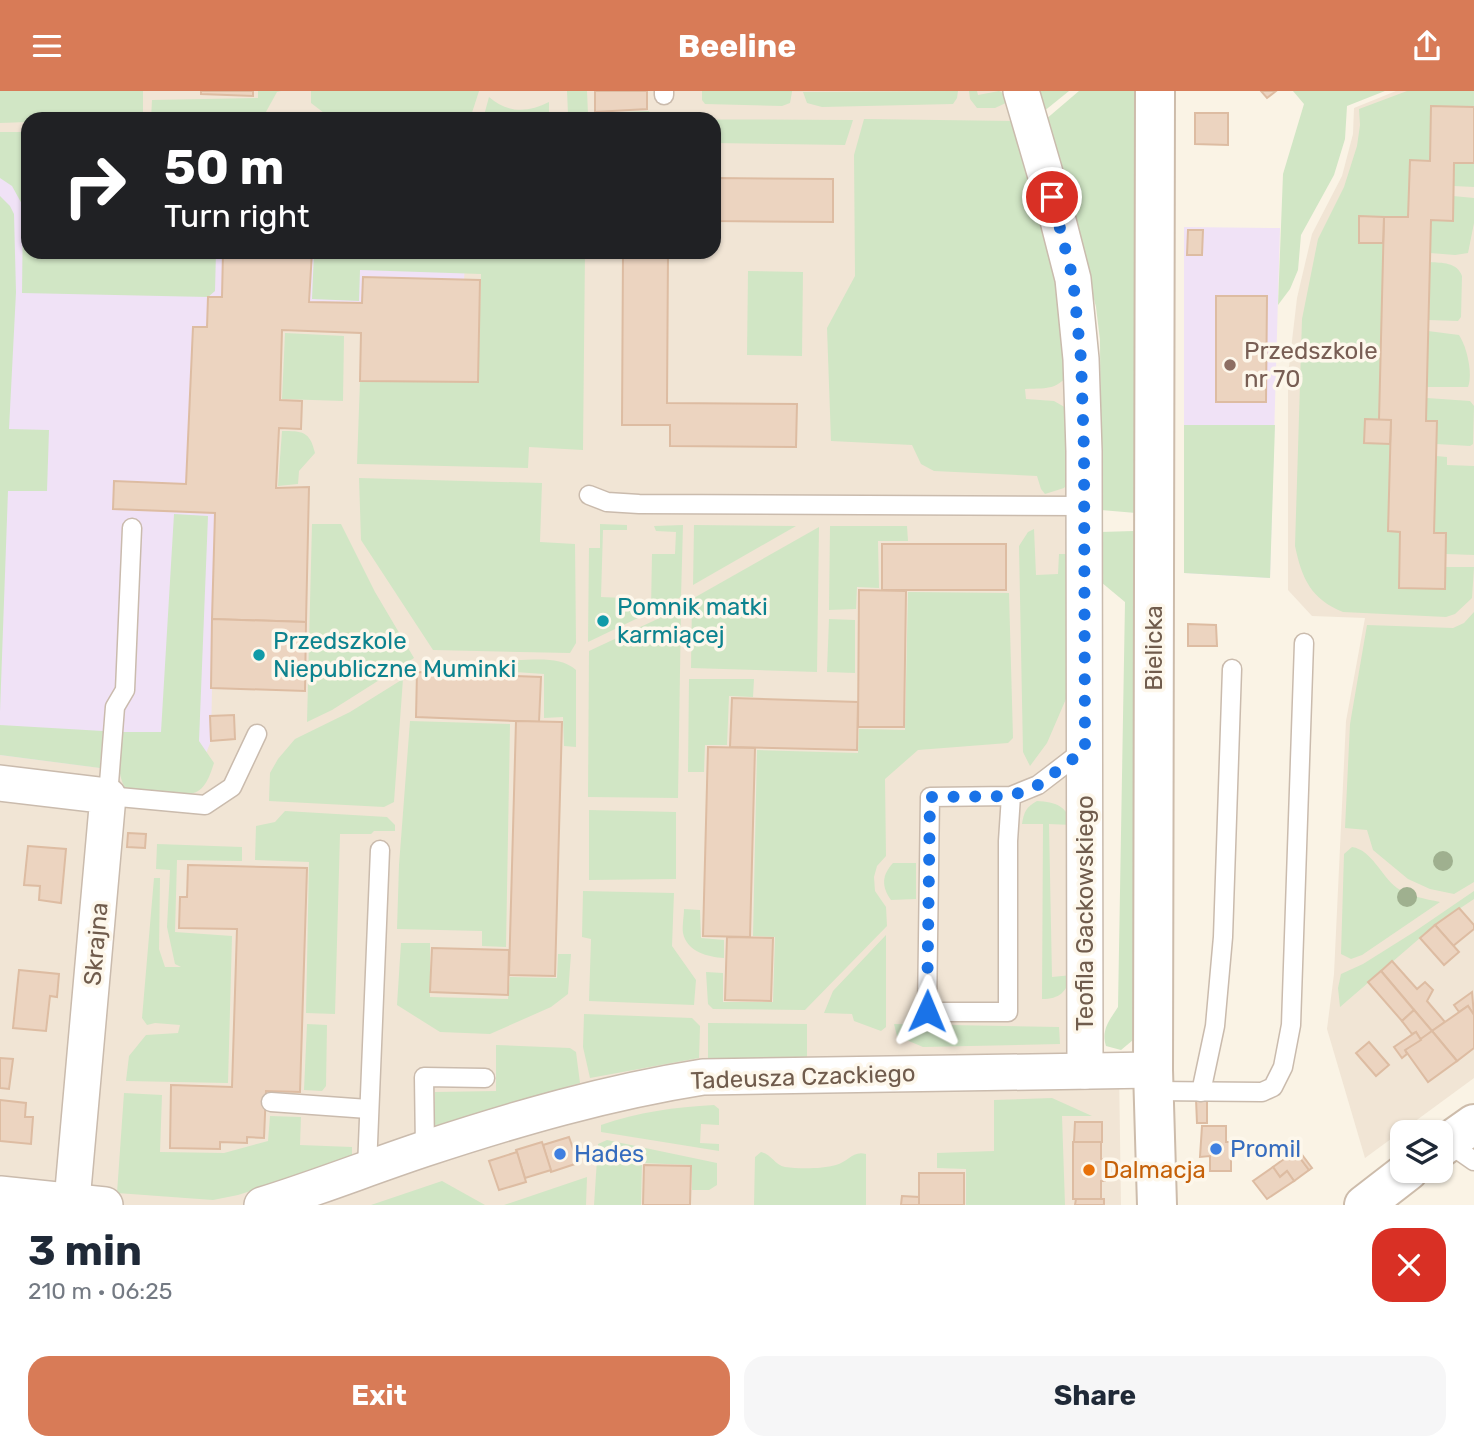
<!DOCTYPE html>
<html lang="en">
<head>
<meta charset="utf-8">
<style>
  :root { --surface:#fff; --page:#f6f6f7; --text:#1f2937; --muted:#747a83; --accent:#d87b57 }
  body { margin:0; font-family:Rubik,sans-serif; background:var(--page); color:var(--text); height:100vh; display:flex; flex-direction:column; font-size:26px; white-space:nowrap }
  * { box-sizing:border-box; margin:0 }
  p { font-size:23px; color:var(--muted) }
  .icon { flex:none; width:38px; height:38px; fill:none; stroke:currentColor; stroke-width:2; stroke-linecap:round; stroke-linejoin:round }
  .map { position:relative; height:1114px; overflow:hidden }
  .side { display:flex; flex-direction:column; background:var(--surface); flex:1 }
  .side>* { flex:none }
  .guide { position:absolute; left:21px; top:21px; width:700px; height:147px; border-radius:21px; box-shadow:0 2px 5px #0004; background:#202124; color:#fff; overflow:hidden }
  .controls { position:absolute; left:1390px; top:1029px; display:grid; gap:14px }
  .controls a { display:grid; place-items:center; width:63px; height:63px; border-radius:14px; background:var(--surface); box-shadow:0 2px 5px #0004; font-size:35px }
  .pin { position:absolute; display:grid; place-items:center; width:60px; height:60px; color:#fff; margin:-30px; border:4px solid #fff; border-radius:50%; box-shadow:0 2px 7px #0007 }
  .me { position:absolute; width:77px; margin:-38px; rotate:1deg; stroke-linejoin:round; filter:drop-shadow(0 0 5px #0008) }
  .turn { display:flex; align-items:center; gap:24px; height:147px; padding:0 28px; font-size:32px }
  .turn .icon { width:91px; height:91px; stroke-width:2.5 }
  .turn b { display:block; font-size:49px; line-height:60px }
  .round { display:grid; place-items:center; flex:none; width:74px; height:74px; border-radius:21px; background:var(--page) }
  .headline { display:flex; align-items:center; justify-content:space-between; height:119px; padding:0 28px }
  h1 { font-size:42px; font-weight:700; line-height:52px }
  .primary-button { display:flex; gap:14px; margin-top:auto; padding:14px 28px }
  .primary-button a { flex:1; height:80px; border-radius:21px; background:var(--accent); color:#fff; font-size:28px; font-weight:700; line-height:80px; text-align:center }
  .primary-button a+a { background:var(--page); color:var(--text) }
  header { display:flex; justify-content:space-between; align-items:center; height:91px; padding:0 28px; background:var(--accent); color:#fff; font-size:32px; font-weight:700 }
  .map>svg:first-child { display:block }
  .residential { fill:#f1e5d5; fill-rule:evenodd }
  .education { fill:#f0e2f6 }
  .green { fill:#d1e6c5 }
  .building { fill:#ecd4c0; stroke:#ddbca2; stroke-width:2 }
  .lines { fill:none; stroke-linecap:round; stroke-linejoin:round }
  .lane-casing { stroke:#cabbad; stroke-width:21 }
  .street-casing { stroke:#cabbad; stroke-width:38 }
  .secondary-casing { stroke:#cdbcab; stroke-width:42 }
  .lane { stroke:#fff; stroke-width:18 }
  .street { stroke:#fff; stroke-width:35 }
  .secondary { stroke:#fff; stroke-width:38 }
  .tree { fill:#9fb08f }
  .route { stroke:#1a73e8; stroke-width:12; stroke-dasharray:0 21.6 }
  .education-dot { fill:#8d6e63; stroke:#fdf7eb; stroke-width:2.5 }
  .culture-dot { fill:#0f9aa8; stroke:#fdf7eb; stroke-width:2.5 }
  .shop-dot { fill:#3f7fe0; stroke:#fdf7eb; stroke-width:2.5 }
  .food-dot { fill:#e8710a; stroke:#fdf7eb; stroke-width:2.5 }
  .labels { text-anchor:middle; stroke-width:7; stroke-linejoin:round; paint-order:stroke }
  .education-label { font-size:24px; fill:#785e54; stroke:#fdf7eb; text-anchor:start }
  .culture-label { font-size:24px; fill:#0d838f; stroke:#fdf7eb; text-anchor:start }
  .street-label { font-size:24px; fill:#705c4d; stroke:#fdf7eb }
  .shop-label { font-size:24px; fill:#366cbe; stroke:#fdf7eb; text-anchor:start }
  .food-label { font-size:24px; fill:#c56008; stroke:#fdf7eb; text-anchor:start }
</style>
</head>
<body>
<header><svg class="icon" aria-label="menu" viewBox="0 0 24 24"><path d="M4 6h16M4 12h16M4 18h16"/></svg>Beeline<svg class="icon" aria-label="share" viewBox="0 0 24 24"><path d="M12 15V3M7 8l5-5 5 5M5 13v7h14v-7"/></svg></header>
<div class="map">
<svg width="1474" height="1114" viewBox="0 0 1474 1114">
  <rect width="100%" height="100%" fill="#faf3e5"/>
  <!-- residential -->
  <g class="residential">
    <path d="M0 0H1021L1072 188 1085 979 1119 980 1121 1114H0ZM28 28H714V161H28Z"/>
    <path d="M1396 0H1474V987L1365 1067 1327 938 1334 883 1346 630 1365 527 1312 525 1288 499V284L1297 207 1312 143 1342 85 1353 43 1354 17Z"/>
  </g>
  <!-- education -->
  <g class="education">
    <path d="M0 54 28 55V161H323L465 173 464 189H480L478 291 360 290V242L282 239 280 309 301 338 279 337 276 397 309 396 305 600 212 597 211 650 195 689 0 664Z"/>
    <path d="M1184 136 1280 137 1270 487 1184 482Z"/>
  </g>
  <!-- green -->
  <g class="green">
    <path d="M0 0H143V28H28V31L0 32Z"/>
    <path d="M258 0H281L277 1 262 28H151L152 9 258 7Z"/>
    <path d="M311 0H479L470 28H332L311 12Z"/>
    <path d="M567 0H587L588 23 622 24 625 21 649 20 655 28H570L568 23Z"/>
    <path d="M702 0H792V1L790 12 782 15 705 13 702 9Z"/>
    <path d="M958 0 957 7 953 13 822 16 807 12 803 1Z"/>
    <path d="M969 0H977L978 4 999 0 1003 2 1008 11 995 17H977L970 8Z"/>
    <path d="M1036 0H1069L1043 21Z"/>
    <path d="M1079 0H1138L1136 422 1101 419 1100 249 1096 216 1078 145 1045 29Z"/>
    <path d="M1293 0H1385L1347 15 1345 48 1334 84 1301 144 1298 179 1290 198 1278 214 1283 83 1304 13Z"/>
    <path d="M1407 0H1474V16L1431 15 1430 70 1410 69 1408 126 1360 125 1383 152 1379 329 1365 328 1364 352 1390 353 1388 440 1400 441 1399 497 1445 498V476H1474L1472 507 1455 523 1446 526 1343 521C1311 508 1302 488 1295 455L1302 228 1318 148 1344 96 1357 55 1360 34 1359 18Z"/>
    <path d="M489 6C507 22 528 22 549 11V28H483Z"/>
    <path d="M701 28H702L853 29 845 54 714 52V28Z"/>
    <path d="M864 28 1014 30 1071 251 1073 279C1056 299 1051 297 1025 298L1026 308 1054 310 1068 318 1069 391 1064 397 1045 403 1041 398 1037 385 934 380 921 373 912 354 831 350 827 237 855 185 854 64Z"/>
    <path d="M0 41H28V161H216L215 200 208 206 22 202 23 115 12 95 0 87Z"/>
    <path d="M1454 72H1474V96L1454 95Z"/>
    <path d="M0 105 10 115 14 123 16 201 9 338 49 339 47 400H8L0 621Z"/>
    <path d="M1453 105 1474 107V132L1468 162 1455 164 1430 162 1431 129 1453 130Z"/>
    <path d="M314 161H585L583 359 529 356 528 377 357 373 360 290 478 291 481 183 360 179 359 210 312 208Z"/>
    <path d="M1430 171C1442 172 1457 171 1462 185L1461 226 1458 230 1429 229Z"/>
    <path d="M748 180 803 181 802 265 747 264Z"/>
    <path d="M1428 240 1459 244C1467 256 1473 283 1468 296H1427Z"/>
    <path d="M285 242 344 245 343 310 282 308Z"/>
    <path d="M1427 307 1470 310 1474 315 1473 353 1470 355 1436 353 1437 331 1426 330Z"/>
    <path d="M1184 334H1275L1270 487 1184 482Z"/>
    <path d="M282 340C302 340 310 340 315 362L299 380 298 393 278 395Z"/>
    <path d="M1436 365 1447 366V374L1474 375V464L1446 463V443L1434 442Z"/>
    <path d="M359 387 542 392 540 451 575 453 576 552 570 562 433 559 361 449Z"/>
    <path d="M174 423 208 425 199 650 214 672C211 681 207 695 198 700 183 709 144 702 127 700 115 683 120 661 122 641H161Z"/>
    <path d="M312 433H341L375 501 414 567 332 619 307 631Z"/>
    <path d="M600 433 627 434V439H603L601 506 623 507V514L642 515V521L638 527 588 551 589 457H600Z"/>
    <path d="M683 434 681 506 654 520 651 518 652 463H675L676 441 656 440 654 435Z"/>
    <path d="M694 434 796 435 693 494Z"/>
    <path d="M830 435H907L908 450H878L879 497 857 496 856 518 829 519Z"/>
    <path d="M819 436 817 581 691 577 692 508Z"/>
    <path d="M1034 438 1036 484 1058 483 1059 463H1071L1072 594 1047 652 1030 675 1023 661 1019 455 1028 441Z"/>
    <path d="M1134 440 1133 949 1121 959 1106 955C1101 939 1109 930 1118 916L1125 511 1101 491 1100 441Z"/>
    <path d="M908 501 1009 502 1013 647 1008 652 918 659 885 688 886 765 877 775 874 786 875 800 886 816 887 835 805 919 713 918 708 913 706 881 723 882V911H773L775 846 753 845 757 659 858 662 859 638 905 639Z"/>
    <path d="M681 517 678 707 588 706 589 560Z"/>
    <path d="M1474 521V791L1454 803 1430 798 1408 788 1373 759 1367 739 1345 737 1350 633 1367 534 1453 537 1464 532Z"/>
    <path d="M829 528 855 529V582L827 581Z"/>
    <path d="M516 569C536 569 561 565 576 579V656L564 655 563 626 544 627V583L515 581Z"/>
    <path d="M403 588 394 711 384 716 269 710 270 682 278 668 295 648 350 621Z"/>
    <path d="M689 588H754L753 606 729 605 727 654H705L704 681H688Z"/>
    <path d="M410 630 510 633 506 856 482 855V840L397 838 399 774Z"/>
    <path d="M0 634 103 640 100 677 0 664Z"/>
    <path d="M1037 710C1056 711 1067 715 1072 734L1049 733 1052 886 1072 884C1066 901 1060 908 1042 908L1043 733H1022C1024 721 1026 716 1037 710Z"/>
    <path d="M589 719 676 721V788L589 789Z"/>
    <path d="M285 720 387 726 395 734V740H374L371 743H340L335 923 306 922 309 771 255 769 256 735 275 731Z"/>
    <path d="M157 753 242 756V770L177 769 175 841 232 845 228 992 126 990 129 965 146 944 178 942 180 934 155 932 147 934 142 927 154 787H160L159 858 165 876H181L175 873 167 836 170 779 156 778Z"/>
    <path d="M1352 756C1372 759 1381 785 1397 797 1409 805 1425 808 1440 811L1362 864 1351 868 1341 863 1344 763Z"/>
    <path d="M893 772H916V808L891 809C881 795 882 784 893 772Z"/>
    <path d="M583 800 674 802 672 855 696 889 694 914 589 910 591 848 582 846Z"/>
    <path d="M1474 800V808L1435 834 1340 916 1338 897 1341 883 1363 873 1414 841Z"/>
    <path d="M684 818 700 819 701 847 724 849V867C708 866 687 861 683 842 682 835 684 825 684 818Z"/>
    <path d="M886 844V936L881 940 854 930 852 923 824 922 833 900Z"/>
    <path d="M401 852H430V906L508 908 510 886 557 887 558 863H571L568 903 551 916 490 943 440 941 397 914Z"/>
    <path d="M584 923 692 927 700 935 699 967 590 987 583 956Z"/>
    <path d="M708 932 807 933V966L708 968Z"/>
    <path d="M307 933 327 934 326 995 322 1000 304 999Z"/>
    <path d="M894 933 1059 936 1060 953 923 956 897 945Z"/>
    <path d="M496 954 570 957 576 961 580 992 435 1035V1001L496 1000Z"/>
    <path d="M124 1002 162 1004 160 1061 224 1062 268 1050 270 1025 301 1026 300 1054 352 1056V1067L238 1104 213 1109 117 1102Z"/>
    <path d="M1052 1007 1092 1025H1062L1065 1114H966V1078L937 1077V1062L994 1060V1009Z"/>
    <path d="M714 1014 719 1018V1034L701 1033 700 1052 719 1053V1060L601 1041V1034C638 1021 675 1016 714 1014Z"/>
    <path d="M607 1049 717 1072V1094L709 1099H692V1074L642 1072 641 1114H594L598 1053Z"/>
    <path d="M761 1061C771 1063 775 1074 785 1076 799 1078 822 1078 836 1074 848 1071 853 1059 866 1063V1114H754L755 1066Z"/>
    <path d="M587 1086 586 1114H504Z"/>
    <path d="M442 1090 485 1114H371Z"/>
  </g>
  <!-- building -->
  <g class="building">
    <path d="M201 0H253V5L201 3Z"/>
    <path d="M595 0H647V18L595 21Z"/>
    <path d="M1261 0H1276L1267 7Z"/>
    <path d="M1431 15 1474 16V72H1454L1453 130 1431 129 1426 330H1437L1434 442H1446L1445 498 1399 497 1400 441 1388 440 1391 329H1379L1384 126H1408L1410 69 1430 70Z"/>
    <path d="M1195 22H1228V54L1195 53Z"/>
    <path d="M714 87 833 88V131L714 130Z"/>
    <path d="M1359 125 1384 126 1383 152H1359Z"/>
    <path d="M1188 139H1203L1202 164H1187Z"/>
    <path d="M223 161H312L309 211 362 212 363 186 480 189 478 291 360 290 361 242 282 239 280 309 302 310 301 338 279 337 276 397 309 396 306 531 212 528 215 422 113 418 114 390 186 393 193 236H207L208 206H222Z"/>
    <path d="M623 161H668L667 312 797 313 796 356 670 355V334H622Z"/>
    <path d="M1216 205H1267L1266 311H1216Z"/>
    <path d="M1365 328 1391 329 1390 353 1364 352Z"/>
    <rect x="882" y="453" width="124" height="46"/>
    <path d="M859 499 906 500 904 636H858Z"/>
    <path d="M212 528 306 531 305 600 211 597Z"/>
    <path d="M1188 533 1216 534 1217 555H1188Z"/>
    <path d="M417 581 541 586 539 631 416 626Z"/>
    <path d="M732 607 858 611 857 659 730 656Z"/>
    <path d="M234 624 235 648 211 650 210 625Z"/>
    <path d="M516 630 562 631 555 885 509 884Z"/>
    <path d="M708 656 755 657 750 846 703 845Z"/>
    <path d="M128 742 146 743 145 757 127 756Z"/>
    <path d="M28 755 66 758 61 812 39 809 40 795 24 794Z"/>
    <path d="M188 774 307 777 300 1001 266 1000 264 1047 247 1046V1052L220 1051V1058L170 1057 171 994 232 996 237 838 179 837 180 806H187Z"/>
    <path d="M1459 817 1474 834V838L1453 855 1435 834Z"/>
    <path d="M1435 834 1459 861 1444 874 1420 847Z"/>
    <path d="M727 846 773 847 771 910 725 909Z"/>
    <path d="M432 857 509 859 508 904 430 901Z"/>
    <path d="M1392 870 1417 898 1425 891 1433 899 1427 910 1445 931 1432 940 1381 880Z"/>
    <path d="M19 879 59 883 57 906 50 905 46 940 13 937Z"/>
    <path d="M1381 880 1414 919 1402 930 1368 891Z"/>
    <path d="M1472 901 1474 924 1468 915 1459 921 1454 914Z"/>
    <path d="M1468 915 1474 924V957L1457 970 1432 940Z"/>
    <path d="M1414 919 1432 940 1421 949 1416 941 1412 943 1402 930Z"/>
    <path d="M1432 940 1457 970 1428 991 1405 959Z"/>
    <path d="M1416 941 1421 949 1405 959 1407 963 1402 967 1394 956Z"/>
    <path d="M1369 951 1389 974 1376 985 1356 962Z"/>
    <path d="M0 967 13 968 9 998 0 997Z"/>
    <path d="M1196 1008H1207V1032H1197Z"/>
    <path d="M0 1009 26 1012 25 1026H33L31 1053 0 1050Z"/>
    <path d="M1075 1031H1102V1051H1074Z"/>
    <path d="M1202 1035H1226V1051H1231V1080H1210V1065L1200 1066Z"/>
    <path d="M569 1046 578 1072 551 1081 543 1054Z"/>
    <path d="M542 1051 551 1079 525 1087 516 1059Z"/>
    <path d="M1073 1051H1101V1068L1105 1069V1090H1101V1108H1073Z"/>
    <path d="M1295 1060 1309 1079 1294 1090 1287 1080 1280 1086 1273 1076Z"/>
    <path d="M517 1061 526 1091 499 1099 489 1070Z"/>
    <path d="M1300 1061 1312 1077 1309 1079 1297 1063Z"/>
    <path d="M644 1074 691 1075 690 1114H643Z"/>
    <path d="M1273 1076 1280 1086 1287 1080 1294 1090 1267 1108 1253 1090Z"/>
    <rect x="919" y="1082" width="45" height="32"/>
    <path d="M902 1105 919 1106V1114H901Z"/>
    <path d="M1076 1108H1104V1114H1075Z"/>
  </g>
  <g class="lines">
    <defs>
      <g id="lane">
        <path d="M664 0V4"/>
        <path d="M589 404 607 411 639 413 1083 415"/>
        <path d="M132 437 125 599 115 616 108 705 205 714 232 696 257 643"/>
        <path d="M1011 705 930 706 927 921H1008V750L1011 705 1038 694 1085 658"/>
        <path d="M1154 1000 1262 1001 1273 996 1283 976 1291 934 1304 552"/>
        <path d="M1201 1001 1215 935 1223 846 1232 578"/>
        <path d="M271 1011 368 1018"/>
        <path d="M1448 1052 1474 1070"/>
        <path d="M425 1058 424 986 485 987"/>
        <path d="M367 1077 380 759"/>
      </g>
      <g id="street">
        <path d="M1021 0 1052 106 1073 188 1081 268 1084 360 1085 980"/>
        <path d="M0 692 108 705 72 1110"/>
        <path d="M0 1103 105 1114"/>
        <path d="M262 1114C317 1097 370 1076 424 1058 515 1028 608 1001 703 986L1153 979"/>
      </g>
      <g id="secondary">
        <path d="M1155 0 1153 979 1157 1114"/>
        <path d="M1440 1057 1474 1033"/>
        <path d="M1364 1114 1408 1080"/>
      </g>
    </defs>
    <!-- lane casing -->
    <use href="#lane" class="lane-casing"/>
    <!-- street casing -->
    <use href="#street" class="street-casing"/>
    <!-- secondary casing -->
    <use href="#secondary" class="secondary-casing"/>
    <!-- lane -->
    <use href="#lane" class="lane"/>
    <!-- street -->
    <use href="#street" class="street"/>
    <!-- secondary -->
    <use href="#secondary" class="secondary"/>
  </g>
  <!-- trees -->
  <g class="tree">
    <circle cx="1443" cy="770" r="10"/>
    <circle cx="1407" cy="806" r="10"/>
  </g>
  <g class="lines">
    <!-- route -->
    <path class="route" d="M927 920 930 706 1011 705 1038 694 1085 659 1084 360 1081 268 1073 188 1052 106"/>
  </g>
  <!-- markers -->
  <circle class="education-dot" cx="1230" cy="274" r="7"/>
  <g class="culture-dot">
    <circle cx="603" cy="530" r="7"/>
    <circle cx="259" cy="564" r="7"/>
  </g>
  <g class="shop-dot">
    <circle cx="1216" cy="1058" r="7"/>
    <circle cx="560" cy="1063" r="7"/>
  </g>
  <circle class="food-dot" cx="1089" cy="1079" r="7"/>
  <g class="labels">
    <!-- education labels -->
    <g class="education-label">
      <text x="1244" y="268">Przedszkole<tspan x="1244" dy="28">nr 70</tspan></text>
    </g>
    <!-- culture labels -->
    <g class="culture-label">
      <text x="617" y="524">Pomnik matki<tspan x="617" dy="28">karmiącej</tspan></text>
      <text x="273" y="558">Przedszkole<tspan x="273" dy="28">Niepubliczne Muminki</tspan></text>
    </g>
    <!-- street labels -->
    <g class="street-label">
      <text transform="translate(1154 557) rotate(-90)" y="8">Bielicka</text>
      <text transform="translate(1085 822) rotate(-90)" y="8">Teofila Gackowskiego</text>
      <text transform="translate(96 853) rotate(-85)" y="8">Skrajna</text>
      <text transform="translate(803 986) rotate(-2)" y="8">Tadeusza Czackiego</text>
    </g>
    <!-- shop labels -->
    <g class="shop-label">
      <text x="1230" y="1066">Promil</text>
      <text x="574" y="1071">Hades</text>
    </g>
    <!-- food labels -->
    <g class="food-label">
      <text x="1103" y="1087">Dalmacja</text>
    </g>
  </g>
</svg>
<div class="controls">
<a><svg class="icon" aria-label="layers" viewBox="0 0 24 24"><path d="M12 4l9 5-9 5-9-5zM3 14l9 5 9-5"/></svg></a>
</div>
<div class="pin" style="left:1052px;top:106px;background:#d93025"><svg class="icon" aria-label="arrive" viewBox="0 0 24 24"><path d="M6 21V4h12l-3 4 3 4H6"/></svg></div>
<svg class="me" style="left:927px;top:920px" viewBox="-20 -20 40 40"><path d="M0-17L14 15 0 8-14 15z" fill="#1a73e8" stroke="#fff" stroke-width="4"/></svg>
<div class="guide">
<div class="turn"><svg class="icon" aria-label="right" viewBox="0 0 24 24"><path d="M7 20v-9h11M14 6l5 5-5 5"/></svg><div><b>50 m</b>Turn right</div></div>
</div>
</div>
<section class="side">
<div class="headline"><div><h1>3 min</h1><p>210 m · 06:25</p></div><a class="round" style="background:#d93025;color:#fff"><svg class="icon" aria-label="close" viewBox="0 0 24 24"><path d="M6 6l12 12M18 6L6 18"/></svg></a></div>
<div class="primary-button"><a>Exit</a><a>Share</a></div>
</section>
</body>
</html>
